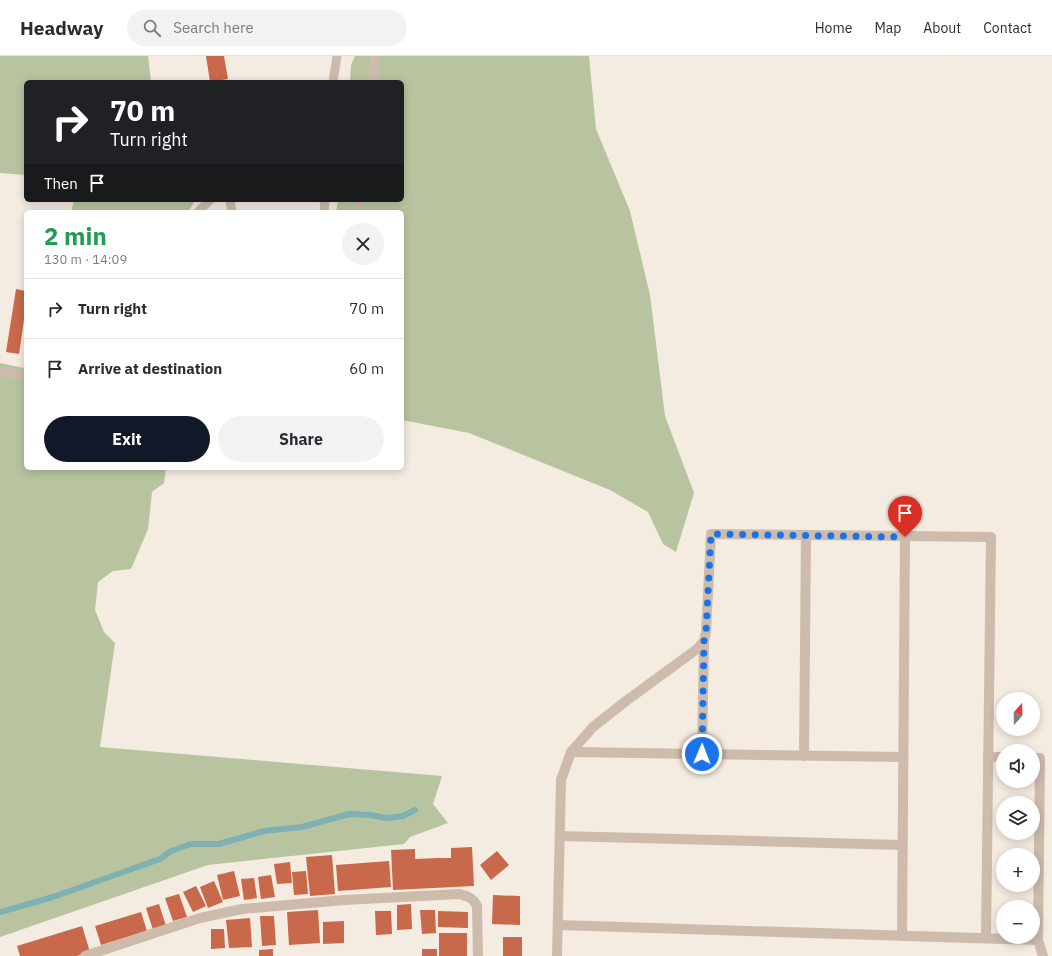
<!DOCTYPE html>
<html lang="en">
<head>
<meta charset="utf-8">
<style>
  :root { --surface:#fff; --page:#f2f2f3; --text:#2b2b33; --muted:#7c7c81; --line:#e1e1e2; --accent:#111827 }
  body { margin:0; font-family:"IBM Plex Sans",sans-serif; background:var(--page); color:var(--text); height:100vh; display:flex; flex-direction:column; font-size:15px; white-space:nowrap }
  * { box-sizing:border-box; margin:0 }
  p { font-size:13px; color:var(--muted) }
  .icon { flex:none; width:22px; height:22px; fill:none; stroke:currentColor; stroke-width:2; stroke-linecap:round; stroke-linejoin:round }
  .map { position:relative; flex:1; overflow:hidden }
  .panel { position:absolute; left:24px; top:154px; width:380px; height:260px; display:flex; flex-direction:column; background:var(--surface); border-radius:6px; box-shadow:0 2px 10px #0003 }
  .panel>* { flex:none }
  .guide { position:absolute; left:24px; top:24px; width:380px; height:122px; border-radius:6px; box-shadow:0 2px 10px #0003; background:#202124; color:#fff; overflow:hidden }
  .needle { width:26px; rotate:20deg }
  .fabs { position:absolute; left:996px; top:636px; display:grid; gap:8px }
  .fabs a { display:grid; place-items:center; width:44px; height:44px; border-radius:50%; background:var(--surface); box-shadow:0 2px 10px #0003; font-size:20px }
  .pin { position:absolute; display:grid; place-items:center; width:34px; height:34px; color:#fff; margin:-41px -17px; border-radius:50% 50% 50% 0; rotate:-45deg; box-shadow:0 0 4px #0007 }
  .pin .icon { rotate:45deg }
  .me { position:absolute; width:44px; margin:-22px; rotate:1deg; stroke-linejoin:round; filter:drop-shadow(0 0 3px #0008) }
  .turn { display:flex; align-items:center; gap:14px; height:84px; padding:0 20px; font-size:18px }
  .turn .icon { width:52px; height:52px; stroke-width:2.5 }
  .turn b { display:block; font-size:28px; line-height:34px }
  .then { display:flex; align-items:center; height:38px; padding:0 20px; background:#0003; gap:8px; font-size:15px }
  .round { display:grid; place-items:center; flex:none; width:42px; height:42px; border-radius:21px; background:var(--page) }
  .head { display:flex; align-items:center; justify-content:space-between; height:68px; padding:0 20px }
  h1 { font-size:24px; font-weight:700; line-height:30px; color:#1e9e55 }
  .action { display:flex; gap:8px; margin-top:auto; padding:8px 20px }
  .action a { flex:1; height:46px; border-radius:24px; background:var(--accent); color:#fff; font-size:16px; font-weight:700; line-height:46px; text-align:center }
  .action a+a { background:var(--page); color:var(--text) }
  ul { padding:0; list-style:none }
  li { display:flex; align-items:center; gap:12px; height:60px; padding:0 20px; border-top:1px solid var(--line) }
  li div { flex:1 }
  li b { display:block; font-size:15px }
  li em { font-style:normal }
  header { display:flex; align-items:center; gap:24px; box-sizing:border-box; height:56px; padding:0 20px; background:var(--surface); border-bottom:1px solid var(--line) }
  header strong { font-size:19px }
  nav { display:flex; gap:22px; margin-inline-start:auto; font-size:14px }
  .search { width:280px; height:36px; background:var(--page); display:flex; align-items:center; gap:10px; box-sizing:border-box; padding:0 14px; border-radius:22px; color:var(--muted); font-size:15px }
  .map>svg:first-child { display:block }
  .green { fill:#b8c4a0 }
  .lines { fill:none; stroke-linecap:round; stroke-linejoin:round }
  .stream { stroke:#7fb0b2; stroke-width:6 }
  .building { fill:#c8694b }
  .lane { stroke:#cdbbac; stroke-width:9 }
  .street { stroke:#cdbbac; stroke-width:10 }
  .route { stroke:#1a73e8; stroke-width:7; stroke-dasharray:0 12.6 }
</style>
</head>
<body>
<header>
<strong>Headway</strong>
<div class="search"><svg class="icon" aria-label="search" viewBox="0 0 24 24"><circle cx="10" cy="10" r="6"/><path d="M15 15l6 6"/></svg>Search here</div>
<nav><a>Home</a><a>Map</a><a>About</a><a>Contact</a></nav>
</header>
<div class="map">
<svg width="1052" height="900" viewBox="0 0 1052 900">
  <rect width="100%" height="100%" fill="#f4ebe1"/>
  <!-- green -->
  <g class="green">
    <path d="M0 0H148L151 26H26V119L0 117Z"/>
    <path d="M355 0H589L596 73 630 155 650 239 665 360 694 437 676 496 663 488 648 456 610 434 469 377 402 364V156H336L338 144H402V26H350L351 9Z"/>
    <path d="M74 144H195L190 153 186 156H71Z"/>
    <path d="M26 305V412H166L164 427 152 436 148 473 131 513 113 515 98 526 95 554 104 576 115 587 100 691 442 720 433 748 448 767 410 781 404 788 208 809 0 881V307L24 312Z"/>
  </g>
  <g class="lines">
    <!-- stream -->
    <path class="stream" d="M0 856 53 841 160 803 171 795 191 788H219L264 775 302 771 349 758 370 759 387 762 403 760 415 754"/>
  </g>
  <!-- building -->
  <g class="building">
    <path d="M206 0H224L228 23 210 26Z"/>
    <path d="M16 233 26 235V250L19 298 6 296Z"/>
    <path d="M472 791 474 830 393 834 391 794 415 793V803L439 802H451V792Z"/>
    <path d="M497 795 509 809 491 824 480 809Z"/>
    <path d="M332 799 335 838 310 840 306 801Z"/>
    <path d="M389 805 391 831 338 835 336 809Z"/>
    <path d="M290 806 292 827 277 828 274 808Z"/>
    <path d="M234 815 240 840 223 844 217 819Z"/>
    <path d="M306 815 308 838 294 839 292 816Z"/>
    <path d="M271 819 275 841 261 843 258 821Z"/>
    <path d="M254 822 257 842 244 844 241 823Z"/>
    <path d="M214 825 223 846 208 852 200 831Z"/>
    <path d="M196 830 206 850 193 856 183 836Z"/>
    <path d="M179 838 187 861 173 865 165 842Z"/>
    <path d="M493 839 520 840V869L492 868Z"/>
    <path d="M159 848 166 870 153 874 146 852Z"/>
    <path d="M411 848 412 873 397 874V849Z"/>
    <path d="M318 854 320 887 289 889 287 856Z"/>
    <path d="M420 854H435L436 877 422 878Z"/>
    <path d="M375 855H391L392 878 376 879Z"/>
    <path d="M438 855 468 856V872L438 871Z"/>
    <path d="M141 856 147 875 101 889 95 870Z"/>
    <path d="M260 860H274L276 889 262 890Z"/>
    <path d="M250 862 252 891 229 892 226 864Z"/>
    <path d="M344 865V887L323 888V866Z"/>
    <path d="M82 870 90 896 77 900H20L17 890Z"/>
    <path d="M211 873H224L225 892 211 893Z"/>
    <rect x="439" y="877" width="28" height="23"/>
    <rect x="503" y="881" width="19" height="19"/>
    <path d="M273 893V900H259V894Z"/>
    <rect x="422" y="893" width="15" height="7"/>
  </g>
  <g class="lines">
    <!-- lane -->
    <g class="lane">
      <path d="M333 26 337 0"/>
      <path d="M230 144 232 156"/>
      <path d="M198 156 210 144"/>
      <path d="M324 156 325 144"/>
    </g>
    <!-- street -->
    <g class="street">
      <path d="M373 26 375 0"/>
      <path d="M359 156 361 144"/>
      <path d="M0 316 26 319"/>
      <path d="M571 696 903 701"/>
      <path d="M702 698 704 585 706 576 711 478 991 481 986 882"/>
      <path d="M804 700 806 479"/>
      <path d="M988 701H1003"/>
      <path d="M1033 702H1040L1038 884 1043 900"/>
      <path d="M560 780 902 789"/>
      <path d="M558 869 1038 884"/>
      <path d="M902 880 905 481"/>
      <path d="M85 900 200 862 242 853 344 844 459 838C468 840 473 842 477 850L478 900"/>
      <path d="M557 900 561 724 571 696 593 671 626 645 697 593 704 585"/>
    </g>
  </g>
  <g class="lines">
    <!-- route -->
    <path class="route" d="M702 698 704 585 706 576 711 478 905 481"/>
  </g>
</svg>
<div class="fabs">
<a><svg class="needle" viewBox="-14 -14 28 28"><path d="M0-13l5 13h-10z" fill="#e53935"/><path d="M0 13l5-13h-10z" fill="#7c7c81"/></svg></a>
<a><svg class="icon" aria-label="sound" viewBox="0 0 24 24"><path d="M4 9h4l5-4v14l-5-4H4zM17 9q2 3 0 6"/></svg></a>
<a><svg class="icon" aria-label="layers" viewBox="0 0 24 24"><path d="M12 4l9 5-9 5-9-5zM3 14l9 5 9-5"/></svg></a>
<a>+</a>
<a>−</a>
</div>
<div class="pin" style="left:905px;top:481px;background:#d93025"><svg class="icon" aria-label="arrive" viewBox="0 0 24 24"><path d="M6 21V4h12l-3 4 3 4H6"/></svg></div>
<svg class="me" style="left:702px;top:698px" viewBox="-20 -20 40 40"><circle r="17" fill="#1a73e8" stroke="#fff" stroke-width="3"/><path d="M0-11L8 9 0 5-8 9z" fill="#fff"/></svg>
<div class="guide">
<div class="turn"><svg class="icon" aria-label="right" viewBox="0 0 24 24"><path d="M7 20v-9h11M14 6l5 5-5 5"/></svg><div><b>70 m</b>Turn right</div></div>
<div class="then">Then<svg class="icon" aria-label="arrive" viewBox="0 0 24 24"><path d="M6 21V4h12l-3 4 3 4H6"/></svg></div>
</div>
<section class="panel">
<div class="head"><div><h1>2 min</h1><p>130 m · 14:09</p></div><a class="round"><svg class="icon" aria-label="close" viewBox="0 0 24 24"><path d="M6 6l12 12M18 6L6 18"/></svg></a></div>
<ul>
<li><svg class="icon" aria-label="right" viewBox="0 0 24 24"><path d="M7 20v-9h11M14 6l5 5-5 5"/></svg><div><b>Turn right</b></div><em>70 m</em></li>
<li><svg class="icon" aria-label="arrive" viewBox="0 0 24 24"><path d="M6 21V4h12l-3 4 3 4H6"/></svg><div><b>Arrive at destination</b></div><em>60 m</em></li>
</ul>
<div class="action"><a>Exit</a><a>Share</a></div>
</section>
</div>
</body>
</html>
